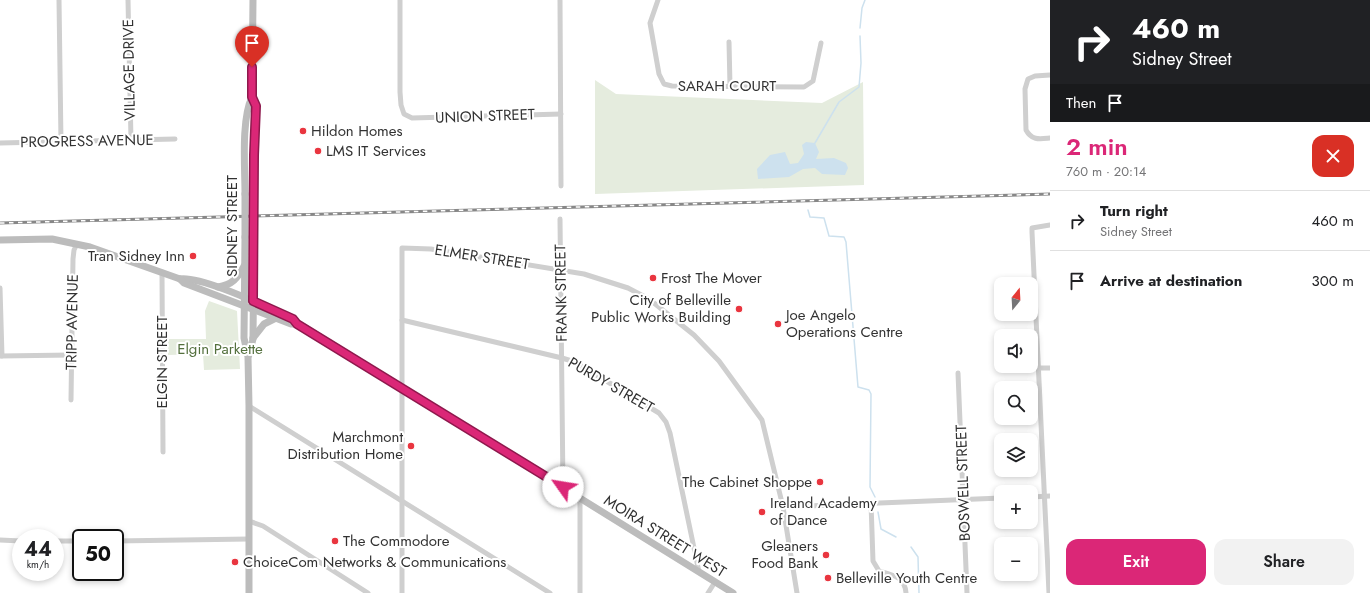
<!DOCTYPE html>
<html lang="en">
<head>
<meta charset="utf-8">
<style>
  :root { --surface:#fff; --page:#f2f2f2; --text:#202124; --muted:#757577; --line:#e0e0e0; --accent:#db2777 }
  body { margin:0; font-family:Jost,sans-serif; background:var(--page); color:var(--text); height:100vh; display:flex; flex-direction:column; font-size:15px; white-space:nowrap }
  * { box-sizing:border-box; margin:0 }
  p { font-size:13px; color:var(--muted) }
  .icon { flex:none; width:22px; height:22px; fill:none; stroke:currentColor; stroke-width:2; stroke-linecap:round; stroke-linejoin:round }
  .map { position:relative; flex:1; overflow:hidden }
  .panel { display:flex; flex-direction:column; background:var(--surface); width:320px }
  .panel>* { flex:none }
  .hud { background:#202124; color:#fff; overflow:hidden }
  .needle { width:26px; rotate:18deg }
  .fabs { position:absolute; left:994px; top:277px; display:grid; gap:8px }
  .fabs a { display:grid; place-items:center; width:44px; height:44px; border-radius:8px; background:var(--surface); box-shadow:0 2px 6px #0003; font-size:20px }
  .speed { position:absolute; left:12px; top:529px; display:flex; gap:8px; font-size:20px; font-weight:700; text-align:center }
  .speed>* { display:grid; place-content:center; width:52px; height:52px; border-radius:50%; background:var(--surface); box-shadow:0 2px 6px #0003; line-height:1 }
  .speed small { font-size:10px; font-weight:400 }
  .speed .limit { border:2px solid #111; border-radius:6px; background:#fff; color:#111 }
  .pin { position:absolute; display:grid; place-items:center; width:34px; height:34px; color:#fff; margin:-41px -17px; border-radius:50% 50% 50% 0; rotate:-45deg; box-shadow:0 0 4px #0007 }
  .pin .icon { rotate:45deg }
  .me { position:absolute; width:44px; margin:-22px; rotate:302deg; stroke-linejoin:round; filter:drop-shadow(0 0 3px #0008) }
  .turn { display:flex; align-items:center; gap:14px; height:84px; padding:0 16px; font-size:18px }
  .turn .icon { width:52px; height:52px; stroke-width:2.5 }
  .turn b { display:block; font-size:28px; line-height:34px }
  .then { display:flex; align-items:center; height:38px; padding:0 16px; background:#0003; gap:8px; font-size:15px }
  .round { display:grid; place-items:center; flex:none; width:42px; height:42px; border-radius:12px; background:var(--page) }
  .overview { display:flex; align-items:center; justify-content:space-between; height:68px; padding:0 16px }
  h1 { font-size:24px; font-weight:600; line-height:30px; color:var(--accent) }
  .cta { display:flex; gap:8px; margin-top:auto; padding:8px 16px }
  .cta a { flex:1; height:46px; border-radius:12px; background:var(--accent); color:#fff; font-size:16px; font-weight:600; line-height:46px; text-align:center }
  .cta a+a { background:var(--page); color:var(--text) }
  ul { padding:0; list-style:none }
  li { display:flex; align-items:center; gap:12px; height:60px; padding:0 16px; border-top:1px solid var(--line) }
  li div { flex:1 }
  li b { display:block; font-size:15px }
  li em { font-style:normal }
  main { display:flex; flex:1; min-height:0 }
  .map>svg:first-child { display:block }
  .green { fill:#e5ecde }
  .water { fill:#cde1ee }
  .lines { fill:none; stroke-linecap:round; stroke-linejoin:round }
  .stream { stroke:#cde1ee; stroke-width:1.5 }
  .street { stroke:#cfcfcf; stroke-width:5 }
  .secondary { stroke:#bcbcbc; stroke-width:7 }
  .rail-casing { stroke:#878787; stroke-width:3 }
  .rail { stroke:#fff; stroke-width:1.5; stroke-dasharray:4.5; stroke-linecap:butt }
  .secondary-bridge { stroke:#bcbcbc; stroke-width:7 }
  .route-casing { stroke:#8e194d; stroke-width:10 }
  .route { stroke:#db2777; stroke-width:7 }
  .poi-dot { fill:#e9353f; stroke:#fff; stroke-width:1.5 }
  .labels { text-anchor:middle; stroke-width:4; stroke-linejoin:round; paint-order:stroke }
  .street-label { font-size:15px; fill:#323232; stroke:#fff }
  .poi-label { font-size:15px; fill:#323232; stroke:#fff; text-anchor:start }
  .park-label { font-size:15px; fill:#54703e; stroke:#fff }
</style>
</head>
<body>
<main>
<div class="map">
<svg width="1050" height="593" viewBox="0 0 1050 593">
  <rect width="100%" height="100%" fill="#fff"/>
  <!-- green -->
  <g class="green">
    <path d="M595 80 616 94 822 103 863 82 864 185 595 194Z"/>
    <path d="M209 301 237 311 240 369 204 370 203 354 168 355V339H206L205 311Z"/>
  </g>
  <!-- water -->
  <path class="water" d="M806 142 815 143 819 152 816 159 834 158 846 163 848 168 845 175 822 174 815 168 803 169 789 177 758 179 757 169 770 155 785 152 790 164 798 163 804 154 802 145Z"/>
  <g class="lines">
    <!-- stream -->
    <g class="stream">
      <path d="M860 28 862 8 865 0"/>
      <path d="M815 143 839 102 859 87 861 63 860 36"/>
      <path d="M808 210 810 217 824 218 829 236 844 237 846 242 858 387 869 390 871 394 870 487 875 497"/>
      <path d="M878 512 881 529 896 537"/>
      <path d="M911 547 918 557 919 593"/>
    </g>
    <!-- street -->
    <g class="street">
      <path d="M59 0 61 142"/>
      <path d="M128 0 131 140"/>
      <path d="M400 0V92L401 105 404 114 412 118 561 114"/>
      <path d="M560 0 561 186"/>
      <path d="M658 0 650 23 659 74 664 84 672 86 804 87 813 81 821 43"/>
      <path d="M729 42 730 86"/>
      <path d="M1050 75 1035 76 1028 79 1025 89 1026 130C1032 141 1040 139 1050 138"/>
      <path d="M0 143 175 139"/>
      <path d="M560 219 563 487"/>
      <path d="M162 272 163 452"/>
      <path d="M0 288 2 356"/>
      <path d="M402 320 562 358 575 362 659 413 666 422 670 433 699 572"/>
      <path d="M0 356 72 355"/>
      <path d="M1038 368H1050"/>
      <path d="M958 373 967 593"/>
      <path d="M71 400 73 259 74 250 77 244"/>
      <path d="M249 406 550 593"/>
      <path d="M1031 497 1050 496"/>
      <path d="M871 503 873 561 879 571C893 575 905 577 906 593"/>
      <path d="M783 507 1001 498"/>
      <path d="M249 521 263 526 368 593"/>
      <path d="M0 540 21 541"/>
      <path d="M55 541H81"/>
      <path d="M115 541 249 539"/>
      <path d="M402 593V248L431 249 584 274 628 288 649 299 694 335 719 361 762 420 783 507 797 593"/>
      <path d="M580 593V498"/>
      <path d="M708 593 715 582"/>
      <path d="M1049 593 1032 232V228L1050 225"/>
    </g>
    <!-- secondary -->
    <g class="secondary">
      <path d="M253 0 252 97 256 106 254 194"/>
      <path d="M245 194C245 168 241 119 252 97"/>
      <path d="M245 237 244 338 248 357 249 406V593"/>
      <path d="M0 240 52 239 90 247 180 279C201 276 262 305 283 314L733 593"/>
      <path d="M180 279 184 283 291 324H297"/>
      <path d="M218 287C232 285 238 278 244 266"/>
      <path d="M253 338 264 324 276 318"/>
      <path d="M249 355 253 339 254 237"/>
    </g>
    <defs>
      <path id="rail" d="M0 223 1050 194"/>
    </defs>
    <!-- rail casing -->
    <use href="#rail" class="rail-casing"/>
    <!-- rail -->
    <use href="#rail" class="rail"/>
    <!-- secondary-bridge -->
    <g class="secondary-bridge">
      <path d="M254 194V237"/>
      <path d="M245 237V194"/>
    </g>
  </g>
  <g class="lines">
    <defs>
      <path id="route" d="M252 67V97L256 106 254 155 253 301 293 319 297 324 563 487"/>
    </defs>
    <!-- route casing -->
    <use href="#route" class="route-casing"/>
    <!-- route -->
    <use href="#route" class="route"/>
  </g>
  <!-- markers -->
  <g class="poi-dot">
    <circle cx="303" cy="131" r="4"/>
    <circle cx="318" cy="151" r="4"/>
    <circle cx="193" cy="256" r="4"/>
    <circle cx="653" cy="278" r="4"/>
    <circle cx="739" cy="309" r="4"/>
    <circle cx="778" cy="324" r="4"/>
    <circle cx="411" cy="446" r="4"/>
    <circle cx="820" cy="482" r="4"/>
    <circle cx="762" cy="512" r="4"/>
    <circle cx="335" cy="541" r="4"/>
    <circle cx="826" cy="555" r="4"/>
    <circle cx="235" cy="562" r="4"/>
    <circle cx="828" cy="578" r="4"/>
  </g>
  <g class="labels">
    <!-- street labels -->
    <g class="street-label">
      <text transform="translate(129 70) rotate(-91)" y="5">VILLAGE DRIVE</text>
      <text x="727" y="91">SARAH COURT</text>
      <text transform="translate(485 116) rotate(-2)" y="5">UNION STREET</text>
      <text transform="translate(87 141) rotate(-1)" y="5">PROGRESS AVENUE</text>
      <text transform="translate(232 226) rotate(-90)" y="5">SIDNEY STREET</text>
      <text transform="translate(482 257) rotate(9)" y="5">ELMER STREET</text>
      <text transform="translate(561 293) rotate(-91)" y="5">FRANK STREET</text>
      <text transform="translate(72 322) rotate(-89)" y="5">TRIPP AVENUE</text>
      <text transform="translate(162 362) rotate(-90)" y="5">ELGIN STREET</text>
      <text transform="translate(611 385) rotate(30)" y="5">PURDY STREET</text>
      <text transform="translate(963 483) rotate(-92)" y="5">BOSWELL STREET</text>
      <text transform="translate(665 536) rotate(32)" y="5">MOIRA STREET WEST</text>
    </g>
    <!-- poi labels -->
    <g class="poi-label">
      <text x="311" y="136">Hildon Homes</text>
      <text x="326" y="156">LMS IT Services</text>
      <text x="185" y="261" text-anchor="end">Tran Sidney Inn</text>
      <text x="661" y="283">Frost The Mover</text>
      <text x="731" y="305" text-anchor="end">City of Belleville<tspan x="731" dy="17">Public Works Building</tspan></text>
      <text x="786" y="320">Joe Angelo<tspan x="786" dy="17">Operations Centre</tspan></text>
      <text x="403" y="442" text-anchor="end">Marchmont<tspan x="403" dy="17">Distribution Home</tspan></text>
      <text x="812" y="487" text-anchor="end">The Cabinet Shoppe</text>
      <text x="770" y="508">Ireland Academy<tspan x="770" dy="17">of Dance</tspan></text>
      <text x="343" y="546">The Commodore</text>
      <text x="818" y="551" text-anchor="end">Gleaners<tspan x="818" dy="17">Food Bank</tspan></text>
      <text x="243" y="567">ChoiceCom Networks &amp; Communications</text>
      <text x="836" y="583">Belleville Youth Centre</text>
    </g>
    <!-- park labels -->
    <g class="park-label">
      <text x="220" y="354">Elgin Parkette</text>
    </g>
  </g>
</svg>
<div class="fabs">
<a><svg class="needle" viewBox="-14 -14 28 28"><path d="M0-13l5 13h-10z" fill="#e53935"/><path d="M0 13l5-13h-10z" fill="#757577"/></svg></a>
<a><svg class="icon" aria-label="sound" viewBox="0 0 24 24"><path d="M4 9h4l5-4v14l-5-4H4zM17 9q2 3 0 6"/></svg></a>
<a><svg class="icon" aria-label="search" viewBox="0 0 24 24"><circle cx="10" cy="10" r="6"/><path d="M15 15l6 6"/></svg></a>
<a><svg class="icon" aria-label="layers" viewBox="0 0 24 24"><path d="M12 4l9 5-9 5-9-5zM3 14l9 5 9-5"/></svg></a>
<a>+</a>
<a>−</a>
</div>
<div class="speed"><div>44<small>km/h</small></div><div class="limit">50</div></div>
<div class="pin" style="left:252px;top:67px;background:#d93025"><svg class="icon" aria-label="arrive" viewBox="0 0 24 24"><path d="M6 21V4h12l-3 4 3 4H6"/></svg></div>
<svg class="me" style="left:563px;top:487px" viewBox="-20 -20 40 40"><circle r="19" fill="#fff"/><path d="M0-13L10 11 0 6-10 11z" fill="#db2777"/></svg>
</div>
<section class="panel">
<div class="hud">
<div class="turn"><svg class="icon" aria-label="right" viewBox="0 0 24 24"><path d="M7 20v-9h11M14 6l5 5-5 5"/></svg><div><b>460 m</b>Sidney Street</div></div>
<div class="then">Then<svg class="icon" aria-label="arrive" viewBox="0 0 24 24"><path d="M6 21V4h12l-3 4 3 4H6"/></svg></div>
</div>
<div class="overview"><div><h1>2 min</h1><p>760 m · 20:14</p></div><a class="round" style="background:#d93025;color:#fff"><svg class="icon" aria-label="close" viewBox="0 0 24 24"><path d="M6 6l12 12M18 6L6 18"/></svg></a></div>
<ul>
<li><svg class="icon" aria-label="right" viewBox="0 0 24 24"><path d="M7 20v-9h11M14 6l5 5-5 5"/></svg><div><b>Turn right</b><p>Sidney Street</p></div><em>460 m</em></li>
<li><svg class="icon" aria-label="arrive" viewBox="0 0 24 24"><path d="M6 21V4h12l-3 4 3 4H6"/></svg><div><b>Arrive at destination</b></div><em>300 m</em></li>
</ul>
<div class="cta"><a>Exit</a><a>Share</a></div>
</section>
</main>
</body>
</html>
